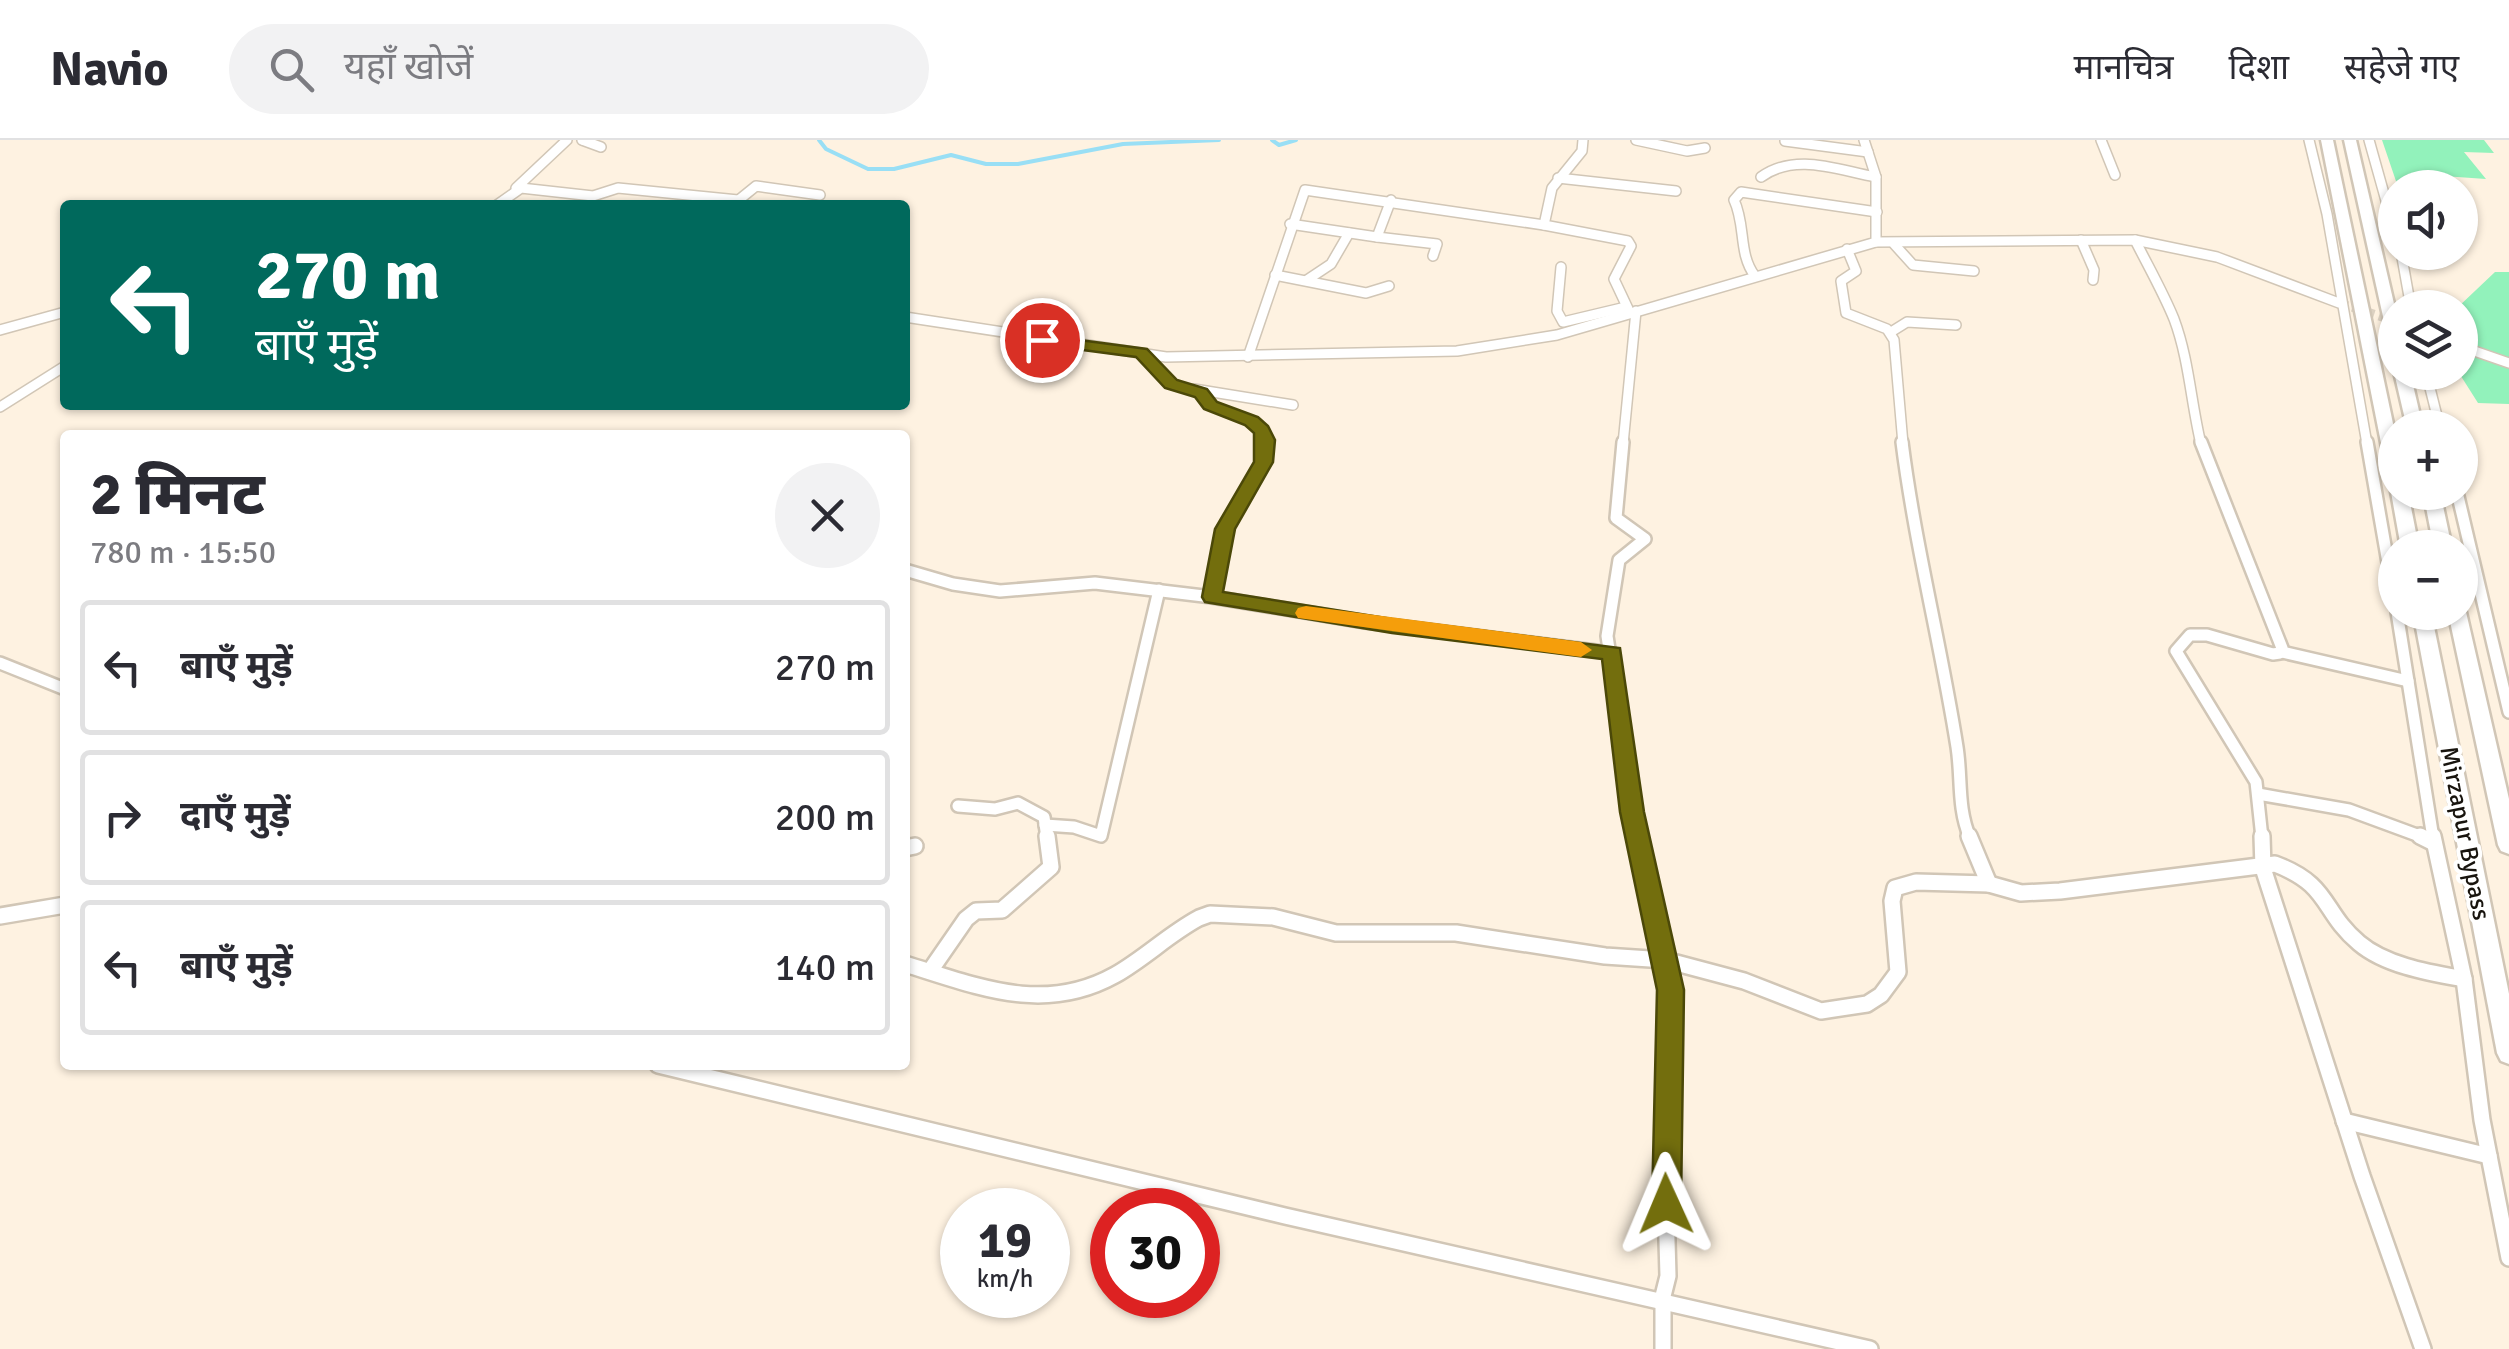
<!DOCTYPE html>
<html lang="hi">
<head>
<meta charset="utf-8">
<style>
  :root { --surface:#fff; --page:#f2f2f3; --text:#2b2b33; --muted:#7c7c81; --line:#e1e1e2 }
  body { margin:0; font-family:Signika,"Noto Sans Devanagari",sans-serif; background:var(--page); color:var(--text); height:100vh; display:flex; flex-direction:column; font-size:38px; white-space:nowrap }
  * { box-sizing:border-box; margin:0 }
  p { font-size:32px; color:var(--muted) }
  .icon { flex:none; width:55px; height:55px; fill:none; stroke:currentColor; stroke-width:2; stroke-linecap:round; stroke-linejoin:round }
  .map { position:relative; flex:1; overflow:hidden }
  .drawer { position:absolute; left:60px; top:290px; width:850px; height:640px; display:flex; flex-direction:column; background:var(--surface); border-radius:10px; box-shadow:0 2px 8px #0004 }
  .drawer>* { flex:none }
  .hud { position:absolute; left:60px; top:60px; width:850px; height:210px; border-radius:10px; box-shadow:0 2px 8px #0004; background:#00695c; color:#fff; overflow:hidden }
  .tools { position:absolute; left:2378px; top:30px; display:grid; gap:20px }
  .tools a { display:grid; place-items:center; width:100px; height:100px; border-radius:50%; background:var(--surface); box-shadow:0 2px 8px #0004; font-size:50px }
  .speed { position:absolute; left:940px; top:1048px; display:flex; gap:20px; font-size:50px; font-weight:700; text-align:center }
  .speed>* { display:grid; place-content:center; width:130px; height:130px; border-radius:50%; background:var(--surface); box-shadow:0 2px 8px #0004; line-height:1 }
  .speed small { font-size:25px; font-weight:400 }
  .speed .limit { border:15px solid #d22; background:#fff; color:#111 }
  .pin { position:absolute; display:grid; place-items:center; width:85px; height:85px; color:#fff; margin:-42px; border:5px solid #fff; border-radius:50%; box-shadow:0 2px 10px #0007 }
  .me { position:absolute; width:110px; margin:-55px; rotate:359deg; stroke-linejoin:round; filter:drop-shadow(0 0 8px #0008) }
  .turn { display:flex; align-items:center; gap:35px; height:210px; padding:0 30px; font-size:45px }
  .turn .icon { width:130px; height:130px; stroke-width:2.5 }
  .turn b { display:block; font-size:70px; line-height:85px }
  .round { display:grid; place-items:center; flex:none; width:105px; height:105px; border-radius:52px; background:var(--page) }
  .overview { display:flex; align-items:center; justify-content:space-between; height:170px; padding:0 30px }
  h1 { font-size:60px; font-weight:800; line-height:75px }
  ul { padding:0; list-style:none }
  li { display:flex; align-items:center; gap:30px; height:135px; margin:0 20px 15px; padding:0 10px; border:5px solid var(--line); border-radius:10px }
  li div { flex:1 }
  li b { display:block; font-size:38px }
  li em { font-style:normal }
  header { display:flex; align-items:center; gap:60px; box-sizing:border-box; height:140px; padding:0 50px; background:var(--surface); border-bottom:2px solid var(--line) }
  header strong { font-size:48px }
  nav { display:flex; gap:55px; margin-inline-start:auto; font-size:35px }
  .search { width:700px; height:90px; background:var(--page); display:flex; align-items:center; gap:25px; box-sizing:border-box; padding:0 35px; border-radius:55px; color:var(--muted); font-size:38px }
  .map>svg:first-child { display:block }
  .green { fill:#92f2bb }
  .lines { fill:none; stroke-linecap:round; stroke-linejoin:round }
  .stream { stroke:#99dff5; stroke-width:4 }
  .minor-tunnel { stroke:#dcd1c1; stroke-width:9; stroke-dasharray:9 5; stroke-linecap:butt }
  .minor-far2-casing { stroke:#d1c6b6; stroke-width:12 }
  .minor-far1-casing { stroke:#d1c6b6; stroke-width:16 }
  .minor-casing { stroke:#d1c6b6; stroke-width:20 }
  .trunk-casing { stroke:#d1c6b6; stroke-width:5 }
  .minor-far2 { stroke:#fff; stroke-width:9 }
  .minor-far1 { stroke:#fff; stroke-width:11 }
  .minor { stroke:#fff; stroke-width:15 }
  .trunk { fill:#fff; fill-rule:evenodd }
  .route { fill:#736e0d; stroke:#4b4808; stroke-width:2.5 }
  .slow { fill:#f59e0b }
  .labels { text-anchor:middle; stroke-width:8; stroke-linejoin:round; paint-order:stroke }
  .street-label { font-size:25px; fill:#18140e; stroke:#fff }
</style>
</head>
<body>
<header>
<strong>Navio</strong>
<div class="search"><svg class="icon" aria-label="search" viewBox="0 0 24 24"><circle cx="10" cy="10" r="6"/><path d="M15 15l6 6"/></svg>यहाँ खोजें</div>
<nav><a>मानचित्र</a><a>दिशा</a><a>सहेजे गए</a></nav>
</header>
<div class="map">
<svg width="2509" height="1209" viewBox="0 0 2509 1209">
  <rect width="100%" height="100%" fill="#fef2e1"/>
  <!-- green -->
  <g class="green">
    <path d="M2382 0H2484L2494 13 2464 12 2486 39 2443 36 2451 47H2398Z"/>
    <path d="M2495 132H2509V264L2478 263 2459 233 2460 168H2457Z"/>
  </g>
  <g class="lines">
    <!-- stream -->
    <g class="stream">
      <path d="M819 0 826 9 868 29H894L951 15 986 24H1018L1123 4 1219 0"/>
      <path d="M1272 0 1279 5 1296 0"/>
    </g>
    <!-- minor-tunnel -->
    <path class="minor-tunnel" d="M2339 163 2395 181"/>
    <defs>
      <g id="minor-far2">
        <path d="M582 0 601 7"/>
        <path d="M1583 0 1582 11 1552 48 1544 85 1628 101 1631 106 1614 139 1630 173"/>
        <path d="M1636 0 1687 11 1705 8"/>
        <path d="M2101 0 2115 35"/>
        <path d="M2309 0 2327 74 2367 304"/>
        <path d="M2369 0 2395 93"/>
        <path d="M1785 1 1868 12"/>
        <path d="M1761 37C1796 12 1837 30 1876 37"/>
        <path d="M1558 38 1676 51"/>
        <path d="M516 48 567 0"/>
        <path d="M735 63 756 46 820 55"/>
        <path d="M497 65 521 48 593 56 618 48 738 60"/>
        <path d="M1290 84 1377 97 1391 60"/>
        <path d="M1377 97 1437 104 1433 116"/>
        <path d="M2081 100 2094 130 2093 140"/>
        <path d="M2135 100C2148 126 2163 152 2174 179 2189 219 2191 263 2201 304"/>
        <path d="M1876 102 2135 100 2217 117 2339 163"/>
        <path d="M1894 104 1913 125 1974 131"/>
        <path d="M1847 109 1856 131 1841 141 1846 173 1887 189 1894 200 1903 304"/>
        <path d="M2401 112 2411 168"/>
        <path d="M1561 127 1557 171 1563 182 1626 167"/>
        <path d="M1275 135 1366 153 1389 146"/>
        <path d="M1755 136C1738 114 1746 85 1734 60L1741 52 1877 72"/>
        <path d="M1307 140 1331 124 1349 93"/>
        <path d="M905 177 1166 217 1457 211 1557 195 1876 102V37L1864 0"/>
        <path d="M0 190 65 172"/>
        <path d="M1891 192 1907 182 1956 185"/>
        <path d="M2460 206 2509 223"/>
        <path d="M1143 215 1171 244 1201 253 1211 265 1251 281 1266 299V304"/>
        <path d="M1248 217 1305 50 1544 85"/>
        <path d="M2426 232 2440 288"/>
        <path d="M1194 249 1293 265"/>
        <path d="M0 267 65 226"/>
        <path d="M1623 304 1636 171"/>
      </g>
      <g id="minor-far1">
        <path d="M1266 302 1264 323 1225 389 1212 457 1365 482 1612 513"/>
        <path d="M1623 302 1616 378 1645 399 1619 420 1607 496 1638 698"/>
        <path d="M1902 302C1915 405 1941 505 1957 607 1962 639 1957 667 1970 698"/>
        <path d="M2201 302 2282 508 2280 513 2273 514 2207 495H2190L2176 511 2256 642 2262 698"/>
        <path d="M2367 302 2395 463"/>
        <path d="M2457 352 2509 572"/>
        <path d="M905 430 953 444 1000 451 1095 443 1212 457"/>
        <path d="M2397 472 2433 698"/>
        <path d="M2282 512 2408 541"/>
        <path d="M0 523 65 549"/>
        <path d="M2258 654 2349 670 2425 698"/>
        <path d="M958 666 995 669 1018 663 1044 677 1047 698"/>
        <path d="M1045 685 1074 687 1101 696 1159 450"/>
      </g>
      <g id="minor">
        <path d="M1637 696 1671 850 1665 1029 1668 1136 1663 1156V1209"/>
        <path d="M1969 696 1989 744"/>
        <path d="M2262 696 2263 728 2362 1036 2423 1209"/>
        <path d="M2420 696 2434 703"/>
        <path d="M2433 696 2464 839 2482 980 2509 1118"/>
        <path d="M905 708 915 706"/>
        <path d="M0 776 65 765"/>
        <path d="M905 824C977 846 1043 875 1115 835 1145 818 1169 794 1199 778L1210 774 1273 777 1336 793H1456L1605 816 1665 820 1744 841 1821 871 1867 864 1881 855 1898 832 1892 761 1895 748 1916 742 1989 744 2021 753 2060 751 2275 724C2331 745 2321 771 2359 803 2386 826 2431 833 2464 839"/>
        <path d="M930 831 966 779 976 771 1002 770 1051 727 1047 696"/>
        <path d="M658 925 1285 1076 1870 1209"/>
        <path d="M2344 981 2489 1016"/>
      </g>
      <g id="trunk">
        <path d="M2321 0H2333L2395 293V338L2387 333Z"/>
        <path d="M2344 0H2356L2395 168V203L2388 199Z"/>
        <path d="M2394 232H2410L2423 288H2407Z"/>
        <path d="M2395 348V352H2408L2419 408H2401L2391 352Z"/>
        <path d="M2423 352H2440L2452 408H2434Z"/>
        <path d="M2460 467 2466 472 2509 659V714L2501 711 2498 705 2448 472H2460Z"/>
        <path d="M2413 472H2431L2509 854V924L2501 921 2497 913Z"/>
      </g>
    </defs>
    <!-- minor-far2 casing -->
    <use href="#minor-far2" class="minor-far2-casing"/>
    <!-- minor-far1 casing -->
    <use href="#minor-far1" class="minor-far1-casing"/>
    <!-- minor casing -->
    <use href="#minor" class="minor-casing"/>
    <!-- trunk casing -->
    <use href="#trunk" class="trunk-casing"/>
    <!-- minor-far2 -->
    <use href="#minor-far2" class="minor-far2"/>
    <!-- minor-far1 -->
    <use href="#minor-far1" class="minor-far1"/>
    <!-- minor -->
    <use href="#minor" class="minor"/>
    <!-- trunk -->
    <use href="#trunk" class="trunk"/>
  </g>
  <!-- route -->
  <path class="route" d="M1042 195 1147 209 1177 240 1207 249 1217 262 1258 277 1268 286 1275 300 1273 322 1235 389 1223 452 1392 479 1620 508 1644 672 1684 850 1681 1064 1677 1075 1666 1079 1656 1075 1652 1064 1657 850 1620 672 1602 519 1392 493 1205 462 1202 457 1215 389 1254 322V293L1245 285 1204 269 1195 257 1165 248 1136 217 1036 204V197Z"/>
  <!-- slow -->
  <path class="slow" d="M1306 466 1581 502 1592 510 1581 517 1298 478 1295 473 1298 468Z"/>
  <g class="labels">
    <!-- street labels -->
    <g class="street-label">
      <text transform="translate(2466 693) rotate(79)" y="9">Mirzapur Bypass</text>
    </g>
  </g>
</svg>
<div class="tools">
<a><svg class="icon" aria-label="sound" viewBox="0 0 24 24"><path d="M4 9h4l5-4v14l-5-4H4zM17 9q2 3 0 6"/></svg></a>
<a><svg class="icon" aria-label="layers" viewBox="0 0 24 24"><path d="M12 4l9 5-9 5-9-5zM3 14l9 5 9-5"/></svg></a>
<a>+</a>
<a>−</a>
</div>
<div class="speed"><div>19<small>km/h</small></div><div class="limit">30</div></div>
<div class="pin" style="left:1042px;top:200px;background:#d93025"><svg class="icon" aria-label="arrive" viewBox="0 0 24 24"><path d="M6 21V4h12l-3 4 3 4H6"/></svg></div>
<svg class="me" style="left:1666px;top:1064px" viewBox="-20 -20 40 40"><path d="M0-17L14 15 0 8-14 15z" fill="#736e0d" stroke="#fff" stroke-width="4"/></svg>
<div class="hud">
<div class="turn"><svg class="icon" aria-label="left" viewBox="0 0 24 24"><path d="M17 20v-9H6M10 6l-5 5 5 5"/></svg><div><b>270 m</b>बाएँ मुड़ें</div></div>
</div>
<section class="drawer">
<div class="overview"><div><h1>2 मिनट</h1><p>780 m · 15:50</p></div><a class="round"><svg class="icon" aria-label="close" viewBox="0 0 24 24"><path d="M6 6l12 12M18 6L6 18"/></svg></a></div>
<ul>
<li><svg class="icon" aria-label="left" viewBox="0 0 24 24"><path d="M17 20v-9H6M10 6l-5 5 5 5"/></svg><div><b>बाएँ मुड़ें</b></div><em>270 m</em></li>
<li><svg class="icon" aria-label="right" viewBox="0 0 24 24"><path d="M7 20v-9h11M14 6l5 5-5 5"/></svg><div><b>दाएँ मुड़ें</b></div><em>200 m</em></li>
<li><svg class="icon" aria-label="left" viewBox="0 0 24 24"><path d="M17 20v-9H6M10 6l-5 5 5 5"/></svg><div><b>बाएँ मुड़ें</b></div><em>140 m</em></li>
</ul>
</section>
</div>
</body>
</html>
